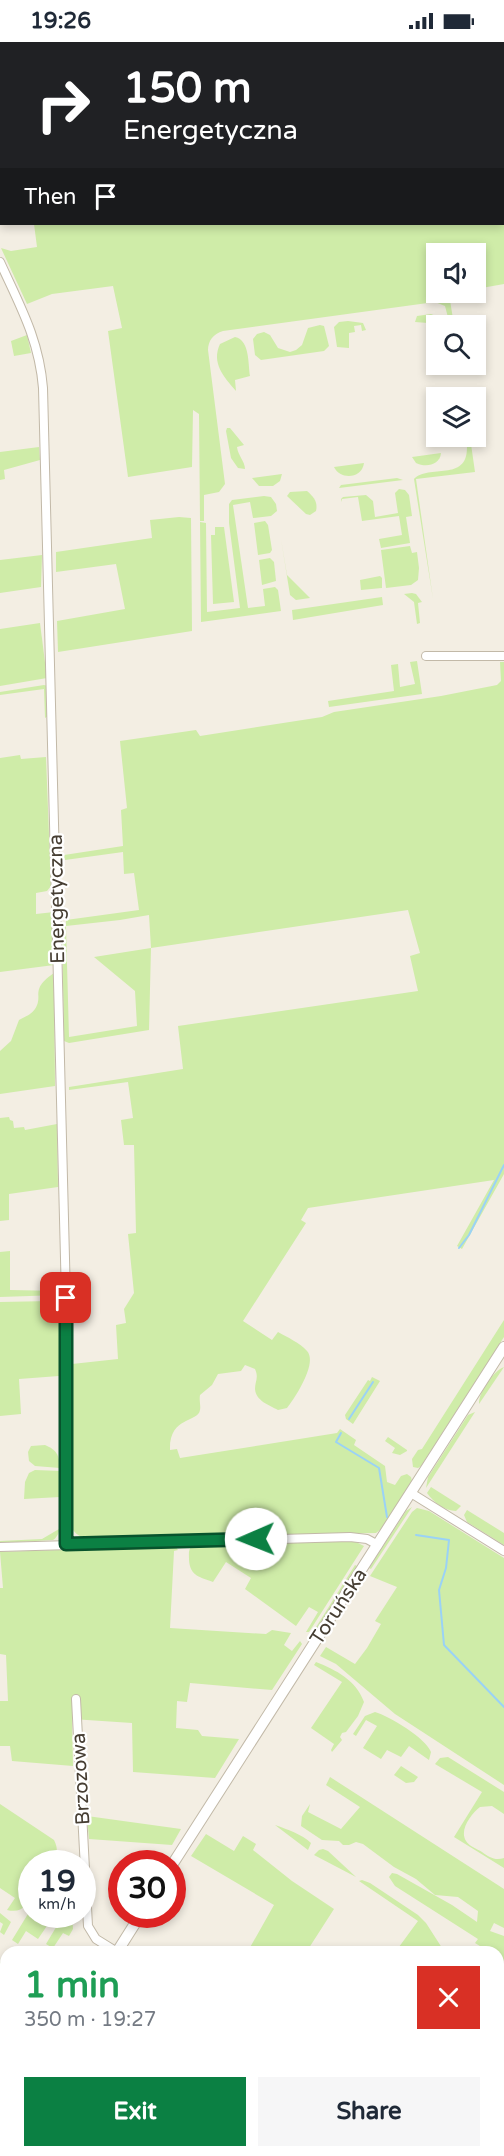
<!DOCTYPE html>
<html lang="en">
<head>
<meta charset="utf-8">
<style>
  :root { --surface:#fff; --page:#f6f6f7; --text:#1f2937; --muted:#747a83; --accent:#0b8043 }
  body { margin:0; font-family:"Varela Round",sans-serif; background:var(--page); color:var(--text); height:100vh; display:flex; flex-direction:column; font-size:22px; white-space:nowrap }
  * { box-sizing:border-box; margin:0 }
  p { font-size:20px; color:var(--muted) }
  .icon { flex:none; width:33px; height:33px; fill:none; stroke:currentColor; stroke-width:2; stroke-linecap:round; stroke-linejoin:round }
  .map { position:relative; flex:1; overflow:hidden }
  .panel { position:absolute; left:0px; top:1904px; width:504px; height:212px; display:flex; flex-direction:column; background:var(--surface); border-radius:18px 18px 0 0; box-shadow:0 3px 9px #0003 }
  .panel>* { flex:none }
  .banner { position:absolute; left:0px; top:0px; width:504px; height:183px; box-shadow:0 3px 9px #0003; background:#202124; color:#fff; overflow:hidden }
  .controls { position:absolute; left:426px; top:201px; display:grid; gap:12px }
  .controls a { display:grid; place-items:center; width:60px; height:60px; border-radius:0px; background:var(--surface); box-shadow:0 3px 9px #0003; font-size:30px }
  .speed { position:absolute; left:18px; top:1808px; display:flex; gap:12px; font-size:30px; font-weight:700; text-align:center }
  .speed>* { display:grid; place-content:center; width:78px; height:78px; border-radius:50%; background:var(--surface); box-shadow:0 3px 9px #0003; line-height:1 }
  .speed small { font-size:15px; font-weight:400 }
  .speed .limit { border:9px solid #d22; background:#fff; color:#111 }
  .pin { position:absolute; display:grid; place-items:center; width:51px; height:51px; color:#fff; margin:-26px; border-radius:12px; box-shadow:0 3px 9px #0006 }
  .me { position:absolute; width:66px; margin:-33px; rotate:269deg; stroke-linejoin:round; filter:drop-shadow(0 0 4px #0008) }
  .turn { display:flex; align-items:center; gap:21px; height:126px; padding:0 24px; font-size:27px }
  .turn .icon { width:78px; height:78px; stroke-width:2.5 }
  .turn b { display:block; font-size:42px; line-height:51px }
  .then { display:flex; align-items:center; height:57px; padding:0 24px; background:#0003; gap:12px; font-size:22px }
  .round { display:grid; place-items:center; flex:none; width:63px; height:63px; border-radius:0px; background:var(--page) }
  .headline { display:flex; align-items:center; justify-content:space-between; height:102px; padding:0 24px }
  h1 { font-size:36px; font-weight:700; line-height:45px; color:#1e9e55 }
  .cta { display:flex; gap:12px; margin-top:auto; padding:12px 24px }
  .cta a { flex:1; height:69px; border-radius:0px; background:var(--accent); color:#fff; font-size:24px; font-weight:700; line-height:69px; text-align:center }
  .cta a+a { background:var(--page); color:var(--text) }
  .status { display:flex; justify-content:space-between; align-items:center; height:42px; padding:0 30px; background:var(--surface); direction:ltr }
  .status svg { height:16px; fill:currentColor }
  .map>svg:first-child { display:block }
  .green { fill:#cfeca8; fill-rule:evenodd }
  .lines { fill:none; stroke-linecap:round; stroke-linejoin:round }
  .stream { stroke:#9ad2f6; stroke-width:2 }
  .minor-casing { stroke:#c2b9a8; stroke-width:10 }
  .tertiary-casing { stroke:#c2b9a8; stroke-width:12 }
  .minor { stroke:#fff; stroke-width:8 }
  .tertiary { stroke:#fff; stroke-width:10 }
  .route-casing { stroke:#07532c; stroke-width:15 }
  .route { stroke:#0b8043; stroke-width:10 }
  .labels { text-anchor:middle; stroke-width:4.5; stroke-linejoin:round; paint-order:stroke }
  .street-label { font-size:20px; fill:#463e33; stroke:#fff }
</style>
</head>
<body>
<div class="status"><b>19:26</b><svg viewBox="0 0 49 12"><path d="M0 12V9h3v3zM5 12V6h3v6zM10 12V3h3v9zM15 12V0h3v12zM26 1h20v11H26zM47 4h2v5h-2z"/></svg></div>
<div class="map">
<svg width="504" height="2114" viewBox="0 0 504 2114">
  <rect width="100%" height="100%" fill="#f3eee3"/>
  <!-- green -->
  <g class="green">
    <path d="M0 0H504V242L476 247V212H436V250L458 251 449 252 454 283H450L445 264 435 260 223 289C213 292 208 299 208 308L225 442 219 450 204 453V479H200L199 372 193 368 192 425 128 435 108 289 122 286 113 244 52 252 27 262 1 206 11 209 37 205 34 182H502V2H2L0 38Z"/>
    <path d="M431 272 438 275 441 283 436 284V315L433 321 428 281 415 280 417 274Z"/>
    <path d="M348 279 363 281 366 288 362 289 361 283 354 284 355 290 349 291V306L337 305 334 285 339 280Z"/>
    <path d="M320 283 324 284 329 304 324 309 261 318 255 313 253 297 257 292 264 290 270 293 278 306 290 310 296 308 302 303 308 286Z"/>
    <path d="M27 293 31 311 14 314 11 299Z"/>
    <path d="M235 295C250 298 248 322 250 334L235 338 236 349C224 335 211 321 220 302Z"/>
    <path d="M227 386H230L244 403 237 405C238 414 245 419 245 427L238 426 231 416 226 389Z"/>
    <path d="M466 395H470L475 430 416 437 433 557 414 437C430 420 474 444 466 395Z"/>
    <path d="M39 405 40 418 4 428 5 437 0 438V410Z"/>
    <path d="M441 411C440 423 426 426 416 421L412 415Z"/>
    <path d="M364 421C362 437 340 438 334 425Z"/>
    <path d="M282 432 280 439 273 444H259L252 436Z"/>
    <path d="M397 436 403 438 339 446 341 443Z"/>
    <path d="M399 447 405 448 409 453 412 474 406 475 410 501 381 506 379 497 402 493 399 474 362 479 358 455 342 457 341 460V457L343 455 366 453 373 459 375 475 398 471 395 451Z"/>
    <path d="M307 449C314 455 318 460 316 469L310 473 306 472 287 454 290 450Z"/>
    <path d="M264 454 271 455 276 462 277 469 271 474 253 476 250 460 233 463 248 566 265 564 263 547 275 545 278 548 281 569 201 580 200 480 206 481 207 570 240 566 229 481V462L232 458Z"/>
    <path d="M179 475 191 476 192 589 58 610 57 579 125 567 116 522 56 530V510L152 496 150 478Z"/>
    <path d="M265 479 268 483 272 508 270 511 258 513 254 481Z"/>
    <path d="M215 485H224L234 560 213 562 211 493H215Z"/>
    <path d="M281 497 287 533 310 556 296 558 290 553Z"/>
    <path d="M410 504 412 511 417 510 419 526 418 538 411 543 386 546 381 508Z"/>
    <path d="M42 513 41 545 0 551V518Z"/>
    <path d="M270 516 274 520 276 539 262 543 259 518Z"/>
    <path d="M380 534 382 536V546L361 548 360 538Z"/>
    <path d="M412 551 416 552 422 560 418 561 420 581 417 582 414 560 404 552Z"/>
    <path d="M382 555 383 563 293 578 292 568Z"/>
    <path d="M40 581 47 636 0 644V587Z"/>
    <path d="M417 619 422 652 329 665 328 659 394 649 391 623 398 622 400 645 415 642 410 620Z"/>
    <path d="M500 620H504V1132L462 1207 457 1204 494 1138 308 1166 301 1178 306 1181 243 1279 272 1298 278 1290C287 1295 300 1301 307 1309 318 1321 295 1356 287 1366L278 1368C269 1363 256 1359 255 1347 255 1339 259 1336 255 1327L245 1323 241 1329 218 1332 212 1343 200 1353C199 1359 201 1364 200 1368 198 1381 169 1374 170 1408L177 1407 180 1416 337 1391 340 1387 356 1398 354 1403 385 1424 387 1440 395 1443 401 1434 407 1432 411 1435 412 1439 381 1487 376 1491 86 1497C78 1494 73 1490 70 1482V1339L72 1322 118 1317 116 1283 126 1281 124 1267 134 1251 128 1192 136 1191 134 1103H124L121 1078 133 1076 128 1040 69 1048V1045L183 1027 178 984 418 949 410 914 420 911 408 868 151 906 149 988 69 1001 64 999 62 885 66 884V878L139 868 134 831 124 832 123 810 65 818 64 813 123 804 121 768 127 766 120 699 196 688 200 694 322 675 334 670 441 654 497 643 501 639ZM149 873 151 906 94 915 135 949 137 984 69 995 66 884 120 878Z"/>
    <path d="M44 643 48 644V674L45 676 44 647 0 653V650Z"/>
    <path d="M20 713 21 717 46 715 51 844 47 849 36 851V872L54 870V923L0 930V716Z"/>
    <path d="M54 931 55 1044 0 1052V1009L11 999 19 978C24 975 31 973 35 967 44 953 29 948 54 931Z"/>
    <path d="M9 1075 10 1078 13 1079 14 1086 24 1085 25 1088 57 1082 58 1145 9 1152V1178L0 1179V1076Z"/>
    <path d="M10 1209V1248L60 1249 59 1253 0 1255V1210Z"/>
    <path d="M51 1259 61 1268 59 1334 19 1337 21 1372 0 1374V1260Z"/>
    <path d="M504 1278V1295L421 1424 418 1426 413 1425 412 1417 418 1408 422 1407Z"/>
    <path d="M504 1325 479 1362C478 1351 493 1329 504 1325Z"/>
    <path d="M372 1335 380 1339 353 1382 346 1377 345 1373 368 1338 370 1339Z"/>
    <path d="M475 1370 426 1446 428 1435 468 1373Z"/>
    <path d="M388 1395 407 1408V1409L400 1413 392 1411 395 1406 385 1399Z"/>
    <path d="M45 1403C57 1408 59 1413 60 1426L35 1424 29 1419 28 1410 31 1404Z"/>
    <path d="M35 1428 61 1429C60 1446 67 1490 53 1498L0 1501V1499L42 1497 59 1487 60 1455 24 1457 25 1440 29 1431Z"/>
    <path d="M431 1445 461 1464 456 1469C445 1469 433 1460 427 1451Z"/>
    <path d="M412 1465 371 1527 369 1526 406 1469Z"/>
    <path d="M417 1466 429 1469 504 1516V1743L395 1672 336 1622 320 1614 326 1605 355 1622 367 1606 381 1582 375 1579 397 1545 370 1534 412 1470Z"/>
    <path d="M467 1468 504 1491V1503L467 1480 464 1473Z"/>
    <path d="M354 1499 364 1504 309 1590H306L318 1570 309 1565 296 1584 245 1547 251 1536 226 1520 213 1540C200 1535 190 1534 189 1518 189 1511 188 1509 192 1503Z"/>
    <path d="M175 1504 178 1508 174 1509 170 1586 266 1592 272 1588 291 1591 284 1603 292 1609 300 1599 302 1602 272 1648 190 1641 187 1660 177 1659 176 1686 198 1688 202 1694 239 1697 215 1736 133 1730 132 1681 72 1677 73 1724 12 1719 10 1704H0V1659H8L6 1613 0 1612V1546H3L0 1510Z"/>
    <path d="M355 1523 357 1524 316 1588 313 1590Z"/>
    <path d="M316 1620C336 1628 356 1638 364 1660L358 1674 346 1690 342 1691 340 1695 342 1698 332 1710 331 1708 334 1702 311 1686 342 1640 314 1623Z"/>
    <path d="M375 1670C389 1674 426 1696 431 1710L429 1718 409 1704 401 1715 387 1708 381 1717 363 1706 377 1684 366 1678 356 1694 353 1692 365 1674Z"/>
    <path d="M448 1715 504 1750V1772L492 1764 480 1765C471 1772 459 1788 466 1799 469 1804 477 1807 482 1810 489 1815 495 1819 504 1816V1826L454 1795 482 1750 435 1722 440 1716Z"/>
    <path d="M401 1724 418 1735 414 1740 406 1741 394 1733Z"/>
    <path d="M330 1735 504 1847V1886L494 1881 490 1889 504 1894V1919L498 1916V1910L488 1909 475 1901 478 1897 395 1844 389 1835 392 1831 397 1832 452 1863 477 1880 478 1869 458 1855 435 1853 416 1837 394 1825 363 1802 356 1800 349 1803H343L339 1799 322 1798 301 1784 302 1774 310 1762 308 1770 341 1787 360 1765 326 1743Z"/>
    <path d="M0 1762 54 1798C59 1808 57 1813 51 1821H32C32 1838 35 1875 7 1868L15 1856 0 1846Z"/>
    <path d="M87 1774 181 1787 172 1803 89 1797Z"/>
    <path d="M275 1783C289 1788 301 1792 311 1801L308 1808Z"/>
    <path d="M206 1792 234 1809 243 1794 256 1802 253 1808 292 1839 334 1867 307 1909H248L274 1863 191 1814Z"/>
    <path d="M323 1807 328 1809 356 1835 314 1813 319 1808Z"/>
    <path d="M362 1838 370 1841 418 1873 426 1881 444 1909H396L418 1879 359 1839Z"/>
    <path d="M31 1867 32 1872H55L38 1897 26 1889 18 1902 12 1898Z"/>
    <path d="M0 1871 11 1880 4 1893 0 1890 3 1882 0 1880Z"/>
    <path d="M64 1872H72L73 1887 69 1894 63 1891 51 1909H49L51 1905 46 1902Z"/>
    <path d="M6 1912V1936L1 1944 0 1921Z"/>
    <path d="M498 1955 504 1961V1993L498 1990Z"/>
    <path d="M504 2063V2103L498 2114H478L476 2113 478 2109H498V2088L503 2078 498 2074Z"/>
  </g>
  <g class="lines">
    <!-- stream -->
    <g class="stream">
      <path d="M459 1206 469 1193 504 1123"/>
      <path d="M349 1377 373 1340"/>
      <path d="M341 1391 336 1400 379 1426 387 1475"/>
      <path d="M416 1493 449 1498 446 1526 439 1548 444 1603 504 1665"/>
    </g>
    <defs>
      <g id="minor">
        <path d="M0 220C20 264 39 297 43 346L66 1256V1502"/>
        <path d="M426 614H504"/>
        <path d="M411 1451 504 1509"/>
        <path d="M0 1505 350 1495 367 1497 378 1503"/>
        <path d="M76 1657 88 1884 96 1897 117 1910"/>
        <path d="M384 2109 392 2114"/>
      </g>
      <g id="tertiary">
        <path d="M172 1823 504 1305"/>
        <path d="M117 1910 141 1872"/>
        <path d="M0 2092 6 2083"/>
      </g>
    </defs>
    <!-- minor casing -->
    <use href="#minor" class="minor-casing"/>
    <!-- tertiary casing -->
    <use href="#tertiary" class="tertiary-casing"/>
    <!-- minor -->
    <use href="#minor" class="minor"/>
    <!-- tertiary -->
    <use href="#tertiary" class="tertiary"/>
  </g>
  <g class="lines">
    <defs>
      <path id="route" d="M66 1256V1502L256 1497"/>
    </defs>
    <!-- route casing -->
    <use href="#route" class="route-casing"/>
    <!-- route -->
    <use href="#route" class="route"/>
  </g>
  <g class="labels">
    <!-- street labels -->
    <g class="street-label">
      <text transform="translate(56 857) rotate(-91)" y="7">Energetyczna</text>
      <text transform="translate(338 1564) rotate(-57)" y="7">Toruńska</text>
      <text transform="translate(80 1737) rotate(-93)" y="7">Brzozowa</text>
    </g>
  </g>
</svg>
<div class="controls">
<a><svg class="icon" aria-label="sound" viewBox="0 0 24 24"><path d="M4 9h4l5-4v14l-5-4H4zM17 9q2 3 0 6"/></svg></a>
<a><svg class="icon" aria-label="search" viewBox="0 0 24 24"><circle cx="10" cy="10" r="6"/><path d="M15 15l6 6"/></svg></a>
<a><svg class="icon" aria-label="layers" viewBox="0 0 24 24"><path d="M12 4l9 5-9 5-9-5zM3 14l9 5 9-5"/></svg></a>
</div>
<div class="speed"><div>19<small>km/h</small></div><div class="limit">30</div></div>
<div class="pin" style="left:66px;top:1256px;background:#d93025"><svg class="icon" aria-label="arrive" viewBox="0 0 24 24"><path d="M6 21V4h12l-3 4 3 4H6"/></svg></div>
<svg class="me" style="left:256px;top:1497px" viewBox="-20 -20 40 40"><circle r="19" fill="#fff"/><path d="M0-13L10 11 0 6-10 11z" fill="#0b8043"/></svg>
<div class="banner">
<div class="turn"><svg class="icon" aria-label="right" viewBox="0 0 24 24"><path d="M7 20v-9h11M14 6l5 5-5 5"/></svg><div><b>150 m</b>Energetyczna</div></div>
<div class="then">Then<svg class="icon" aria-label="arrive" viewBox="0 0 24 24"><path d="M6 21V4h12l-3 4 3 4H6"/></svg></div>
</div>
<section class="panel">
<div class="headline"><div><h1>1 min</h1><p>350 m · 19:27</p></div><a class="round" style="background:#d93025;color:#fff"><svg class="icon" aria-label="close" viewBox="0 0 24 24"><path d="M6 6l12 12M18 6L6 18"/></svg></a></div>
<div class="cta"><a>Exit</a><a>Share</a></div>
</section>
</div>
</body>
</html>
